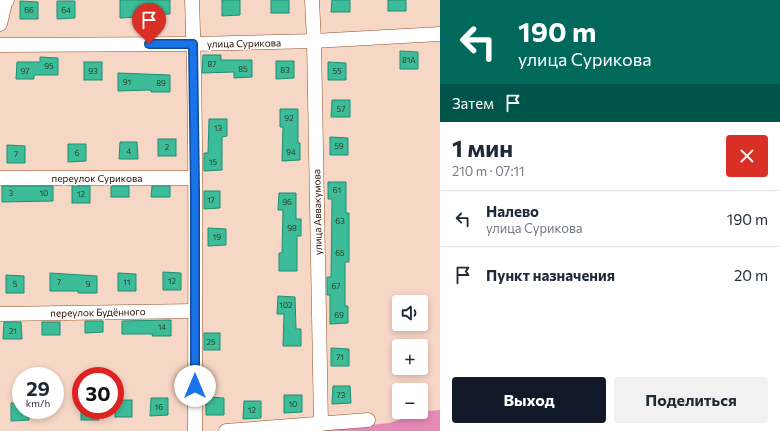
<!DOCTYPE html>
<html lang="ru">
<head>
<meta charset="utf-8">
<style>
  :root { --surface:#fff; --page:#f2f2f3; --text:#1f2937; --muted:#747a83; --line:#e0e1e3; --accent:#111827 }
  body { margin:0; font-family:Commissioner,sans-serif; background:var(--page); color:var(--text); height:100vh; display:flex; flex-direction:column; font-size:15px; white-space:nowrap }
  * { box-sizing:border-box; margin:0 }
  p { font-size:13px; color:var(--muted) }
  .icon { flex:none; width:22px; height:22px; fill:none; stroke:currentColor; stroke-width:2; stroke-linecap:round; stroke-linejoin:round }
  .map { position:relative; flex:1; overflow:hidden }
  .panel { display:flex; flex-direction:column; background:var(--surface); width:340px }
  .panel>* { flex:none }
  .guide { background:#00695c; color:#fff; overflow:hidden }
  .buttons { position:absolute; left:392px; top:295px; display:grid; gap:8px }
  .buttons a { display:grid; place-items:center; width:36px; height:36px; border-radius:4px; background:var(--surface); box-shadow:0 2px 6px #0003; font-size:20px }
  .speed { position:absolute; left:12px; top:367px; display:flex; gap:8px; font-size:20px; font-weight:700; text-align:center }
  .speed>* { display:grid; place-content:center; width:52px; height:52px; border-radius:50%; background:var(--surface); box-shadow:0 2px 6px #0003; line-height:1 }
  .speed small { font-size:10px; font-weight:400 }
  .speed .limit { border:6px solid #d22; background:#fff; color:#111 }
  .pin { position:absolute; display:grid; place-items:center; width:34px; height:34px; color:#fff; margin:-41px -17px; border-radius:50% 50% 50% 0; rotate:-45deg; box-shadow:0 0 4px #0007 }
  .pin .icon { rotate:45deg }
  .me { position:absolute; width:44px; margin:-22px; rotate:0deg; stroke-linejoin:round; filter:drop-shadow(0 0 3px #0008) }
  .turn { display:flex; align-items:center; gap:14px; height:84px; padding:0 12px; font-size:18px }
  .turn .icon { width:52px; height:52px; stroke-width:2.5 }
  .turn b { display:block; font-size:28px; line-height:34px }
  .then { display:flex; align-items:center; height:38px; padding:0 12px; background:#0003; gap:8px; font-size:15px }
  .round { display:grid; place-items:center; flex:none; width:42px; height:42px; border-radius:4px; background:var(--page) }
  .headline { display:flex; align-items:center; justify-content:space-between; height:68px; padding:0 12px }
  h1 { font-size:24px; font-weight:700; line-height:30px }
  .action { display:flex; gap:8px; margin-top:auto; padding:8px 12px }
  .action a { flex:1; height:46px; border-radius:4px; background:var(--accent); color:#fff; font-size:16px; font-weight:700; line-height:46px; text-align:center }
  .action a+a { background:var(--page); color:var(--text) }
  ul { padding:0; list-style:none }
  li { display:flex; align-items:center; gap:12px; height:56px; padding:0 12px; border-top:1px solid var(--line) }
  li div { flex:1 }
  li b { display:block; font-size:15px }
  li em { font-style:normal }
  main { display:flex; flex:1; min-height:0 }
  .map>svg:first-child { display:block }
  .green { fill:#e58ab6 }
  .building { fill:#3cbc98; stroke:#1f8d70 }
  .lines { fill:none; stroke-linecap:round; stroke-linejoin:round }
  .minor-casing { stroke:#935027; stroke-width:15 }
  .minor { stroke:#fff; stroke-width:14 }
  .route-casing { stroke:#114b97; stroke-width:10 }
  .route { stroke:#1a73e8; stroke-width:7 }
  .labels { text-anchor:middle; stroke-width:3; stroke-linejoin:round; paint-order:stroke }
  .number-label { font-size:8px; fill:#2e3a26 }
  .street-label { font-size:10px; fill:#290e00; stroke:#fefefe }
</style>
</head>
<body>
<main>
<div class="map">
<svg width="440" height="431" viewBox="0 0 440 431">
  <rect width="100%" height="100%" fill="#f6d6c5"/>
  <!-- green -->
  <path class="green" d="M440 410V431H315L389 423 427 411Z"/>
  <!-- building -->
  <g class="building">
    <path d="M120 0H170V14L138 15V17L120 18Z"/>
    <path d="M222 0H240V15L222 16Z"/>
    <rect x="271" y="0" width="18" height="13"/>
    <path d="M332 0H350V12H331Z"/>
    <rect x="388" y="0" width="18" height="11"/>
    <path d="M20 1 38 2V19H20Z"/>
    <path d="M57 1H75V18L57 19Z"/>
    <path d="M400 51 418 52V69H400Z"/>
    <path d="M203 55H221V60H252V77L234 78V72L202 73Z"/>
    <path d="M40 57 58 58V75H34V79H16L17 62H40Z"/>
    <path d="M276 61H294V78L276 79Z"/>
    <rect x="84" y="62" width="18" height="18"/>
    <path d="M328 62 346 63V80H328Z"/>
    <path d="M118 73 170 75V92H151V90L118 91Z"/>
    <path d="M332 100H350V117H331Z"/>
    <path d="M280 109H298V143H300V160L282 161 283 127H280Z"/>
    <path d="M209 119H227V136L222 137V170L204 171V153H208Z"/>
    <path d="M330 137 348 138V155H330Z"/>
    <rect x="158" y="139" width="18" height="17"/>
    <path d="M120 142H137L138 159H119Z"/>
    <path d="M68 144H86V161L68 162Z"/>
    <path d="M7 145 25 146V163H7Z"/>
    <path d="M328 182H346V213H349V262H345V306H348V323L330 324V295H327V277H331L332 199H328Z"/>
    <path d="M2 186H53V201L2 202Z"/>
    <rect x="72" y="186" width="18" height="17"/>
    <rect x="111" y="186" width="18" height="11"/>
    <path d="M152 186H170V197H151Z"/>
    <path d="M204 191H220V208L204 209Z"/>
    <path d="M279 193H296V219H301V236H297V271H279V253H282L283 210H278Z"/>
    <path d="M208 228 226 229V245L208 246Z"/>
    <path d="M163 272 181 273V290H163Z"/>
    <path d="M50 273 97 276V293H78V291H50Z"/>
    <path d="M118 273 136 274V291H118Z"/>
    <path d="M6 275 24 276V293H6Z"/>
    <path d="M278 296 295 297 296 329H301V346H283L284 314H277Z"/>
    <path d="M171 320V336H152L153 334H122V321Z"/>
    <path d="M85 321H103V332L85 333Z"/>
    <path d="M4 322H21L22 339H3Z"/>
    <rect x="42" y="322" width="18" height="13"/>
    <rect x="204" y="333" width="16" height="17"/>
    <path d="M331 348 349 349V366H331Z"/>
    <path d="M333 386H350L351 403 332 404Z"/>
    <path d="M284 395H302V412L284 413Z"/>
    <path d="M206 397 224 398V415H206Z"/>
    <path d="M151 398H168V415L150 416Z"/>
    <rect x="115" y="400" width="17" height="17"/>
    <path d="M244 401H261V418L243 419Z"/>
    <path d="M11 403H21V410H29V420L11 421Z"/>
    <rect x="81" y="410" width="18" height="10"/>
  </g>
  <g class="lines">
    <defs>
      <g id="minor">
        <path d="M192 0C197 144 195 287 195 431"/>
        <path d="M312 0 314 41 321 424"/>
        <path d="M0 24 5 3 7 0"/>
        <path d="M0 45 193 44 314 41 440 34"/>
        <path d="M0 178H195"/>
        <path d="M0 314 195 311"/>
        <path d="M226 431 368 420"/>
      </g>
    </defs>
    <!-- minor casing -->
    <use href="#minor" class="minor-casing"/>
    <!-- minor -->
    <use href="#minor" class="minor"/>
  </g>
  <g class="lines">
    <defs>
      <path id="route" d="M149 44H193L195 192V386"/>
    </defs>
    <!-- route casing -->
    <use href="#route" class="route-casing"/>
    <!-- route -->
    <use href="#route" class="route"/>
  </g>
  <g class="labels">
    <!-- number labels -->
    <g class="number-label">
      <text x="29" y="13">66</text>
      <text x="66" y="13">64</text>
      <text x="409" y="63">81А</text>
      <text x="212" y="67">87</text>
      <text x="49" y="69">95</text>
      <text x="243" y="72">85</text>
      <text x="285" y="73">83</text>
      <text x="25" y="74">97</text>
      <text x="93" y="74">93</text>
      <text x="337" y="74">55</text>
      <text x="127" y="85">91</text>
      <text x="161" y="86">89</text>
      <text x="341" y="112">57</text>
      <text x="289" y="121">92</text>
      <text x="218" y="131">13</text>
      <text x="339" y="149">59</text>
      <text x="167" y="150">2</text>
      <text x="129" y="154">4</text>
      <text x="291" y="155">94</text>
      <text x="77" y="156">6</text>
      <text x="16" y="157">7</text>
      <text x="213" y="165">15</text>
      <text x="337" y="193">61</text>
      <text x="11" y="196">3</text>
      <text x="44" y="196">10</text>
      <text x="81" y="197">12</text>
      <text x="211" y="203">17</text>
      <text x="287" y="205">96</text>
      <text x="340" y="224">63</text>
      <text x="292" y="231">98</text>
      <text x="217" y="240">19</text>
      <text x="340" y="256">65</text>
      <text x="172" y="284">12</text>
      <text x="59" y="285">7</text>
      <text x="127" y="285">11</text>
      <text x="15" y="287">5</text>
      <text x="88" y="287">9</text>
      <text x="336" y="289">67</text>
      <text x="286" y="308">102</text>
      <text x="339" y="318">69</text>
      <text x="162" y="330">14</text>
      <text x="13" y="334">21</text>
      <text x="211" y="345">25</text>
      <text x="340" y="360">71</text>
      <text x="341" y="398">73</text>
      <text x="293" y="407">10</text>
      <text x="159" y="410">16</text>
      <text x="252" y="413">12</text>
    </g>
    <!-- street labels -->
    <g class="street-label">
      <text transform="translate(244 43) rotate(-1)" y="4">улица Сурикова</text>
      <text x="97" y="182">переулок Сурикова</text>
      <text transform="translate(317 212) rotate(-91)" y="4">улица Аввакумова</text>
      <text transform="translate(98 312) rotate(-1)" y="4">переулок Будённого</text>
    </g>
  </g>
</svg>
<div class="buttons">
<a><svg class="icon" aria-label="sound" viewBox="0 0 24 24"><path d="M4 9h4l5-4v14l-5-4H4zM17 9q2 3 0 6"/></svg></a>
<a>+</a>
<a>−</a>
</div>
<div class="speed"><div>29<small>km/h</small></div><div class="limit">30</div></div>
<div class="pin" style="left:149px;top:44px;background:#d93025"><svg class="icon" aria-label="arrive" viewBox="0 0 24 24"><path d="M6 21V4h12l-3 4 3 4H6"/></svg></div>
<svg class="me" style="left:195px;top:386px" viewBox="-20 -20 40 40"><circle r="19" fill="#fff"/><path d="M0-13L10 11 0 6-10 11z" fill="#1a73e8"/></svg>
</div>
<section class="panel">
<div class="guide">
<div class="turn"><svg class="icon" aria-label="left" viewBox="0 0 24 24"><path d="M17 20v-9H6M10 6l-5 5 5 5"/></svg><div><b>190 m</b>улица Сурикова</div></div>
<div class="then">Затем<svg class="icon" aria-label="arrive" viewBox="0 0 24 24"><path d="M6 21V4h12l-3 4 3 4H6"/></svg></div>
</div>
<div class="headline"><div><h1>1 мин</h1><p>210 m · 07:11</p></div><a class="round" style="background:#d93025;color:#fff"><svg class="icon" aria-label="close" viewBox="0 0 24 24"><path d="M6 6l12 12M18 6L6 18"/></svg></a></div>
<ul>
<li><svg class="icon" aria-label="left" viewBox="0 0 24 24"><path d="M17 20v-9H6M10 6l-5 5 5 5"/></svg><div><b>Налево</b><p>улица Сурикова</p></div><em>190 m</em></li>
<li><svg class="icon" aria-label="arrive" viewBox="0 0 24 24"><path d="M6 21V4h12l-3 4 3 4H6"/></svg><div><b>Пункт назначения</b></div><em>20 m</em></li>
</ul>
<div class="action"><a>Выход</a><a>Поделиться</a></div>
</section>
</main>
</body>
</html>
